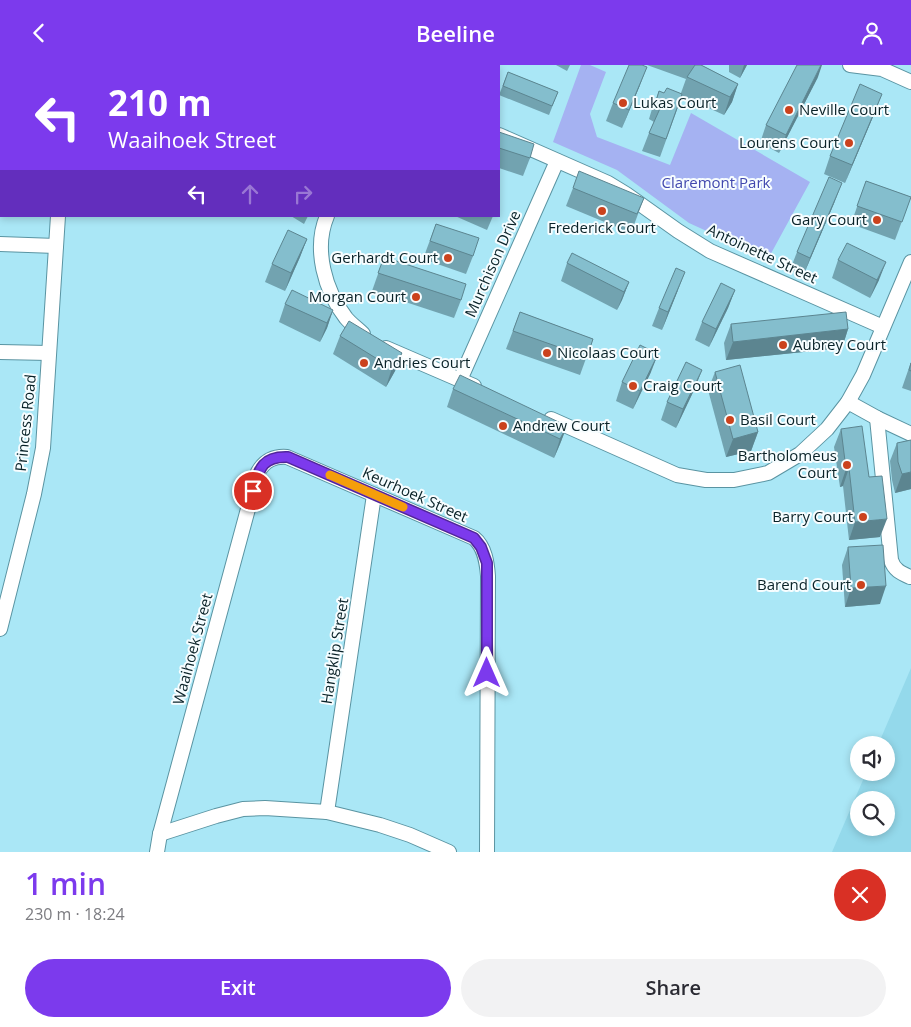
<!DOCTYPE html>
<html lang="en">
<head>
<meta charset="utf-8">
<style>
  :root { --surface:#fff; --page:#f2f2f3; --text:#2b2b33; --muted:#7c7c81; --accent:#7c3aed }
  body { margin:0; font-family:"Open Sans",sans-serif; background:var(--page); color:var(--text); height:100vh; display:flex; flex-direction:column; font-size:19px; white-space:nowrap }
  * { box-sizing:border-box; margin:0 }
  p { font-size:16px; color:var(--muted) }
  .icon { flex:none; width:28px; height:28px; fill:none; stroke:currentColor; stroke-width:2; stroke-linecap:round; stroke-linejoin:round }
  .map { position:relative; height:787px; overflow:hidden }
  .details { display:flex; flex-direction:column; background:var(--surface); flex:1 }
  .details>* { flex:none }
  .top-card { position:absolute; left:0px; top:0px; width:500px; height:152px; box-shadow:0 2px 8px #0003; background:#7c3aed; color:#fff; overflow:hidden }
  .tools { position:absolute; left:850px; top:671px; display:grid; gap:10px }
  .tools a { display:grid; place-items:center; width:45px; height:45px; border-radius:50%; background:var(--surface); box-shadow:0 2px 8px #0003; font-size:25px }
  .pin { position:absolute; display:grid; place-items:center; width:42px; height:42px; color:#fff; margin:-21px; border:2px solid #fff; border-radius:50%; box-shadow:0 1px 5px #0007 }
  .me { position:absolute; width:55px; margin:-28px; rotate:0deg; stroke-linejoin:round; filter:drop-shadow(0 0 4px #0008) }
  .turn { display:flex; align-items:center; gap:18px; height:105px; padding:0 25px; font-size:22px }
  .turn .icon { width:65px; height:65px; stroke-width:2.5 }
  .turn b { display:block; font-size:35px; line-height:42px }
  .lanes { display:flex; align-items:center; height:48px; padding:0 25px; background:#0003; justify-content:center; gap:25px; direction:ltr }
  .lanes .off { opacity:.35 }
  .round { display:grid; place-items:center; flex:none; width:52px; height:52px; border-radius:26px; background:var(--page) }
  .overview { display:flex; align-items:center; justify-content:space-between; height:85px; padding:0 25px }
  h1 { font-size:30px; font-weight:600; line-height:38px; color:var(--accent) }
  .primary-button { display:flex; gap:10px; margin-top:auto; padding:10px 25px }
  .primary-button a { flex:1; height:58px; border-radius:30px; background:var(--accent); color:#fff; font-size:20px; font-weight:600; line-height:58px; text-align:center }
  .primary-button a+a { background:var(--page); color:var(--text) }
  header { display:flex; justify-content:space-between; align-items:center; height:65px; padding:0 25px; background:var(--accent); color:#fff; font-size:22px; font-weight:600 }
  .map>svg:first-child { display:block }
  .built { fill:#94d9eb; fill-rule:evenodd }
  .green { fill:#a5b2f2 }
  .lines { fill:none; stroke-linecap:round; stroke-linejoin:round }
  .minor-casing { stroke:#5a94a2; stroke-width:16 }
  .minor { stroke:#fff; stroke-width:14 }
  .wall { fill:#72a3b0 }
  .shaded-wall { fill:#5c8590 }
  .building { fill:#84becd; stroke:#5c8590 }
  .route-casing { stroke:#51269a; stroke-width:12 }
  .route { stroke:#7c3aed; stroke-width:9 }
  .slow { stroke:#f59e0b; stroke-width:9 }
  .poi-dot { fill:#cb421d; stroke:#f7fdff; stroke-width:2 }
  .labels { text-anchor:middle; stroke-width:4; stroke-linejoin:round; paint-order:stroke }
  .poi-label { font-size:15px; fill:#092228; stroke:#f7fdff; text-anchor:start }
  .park-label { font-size:15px; fill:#4148ae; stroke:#f7fdff }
  .street-label { font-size:15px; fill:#092228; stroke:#f7fdff }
</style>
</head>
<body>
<header><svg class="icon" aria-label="back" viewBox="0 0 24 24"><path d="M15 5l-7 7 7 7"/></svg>Beeline<svg class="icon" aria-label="person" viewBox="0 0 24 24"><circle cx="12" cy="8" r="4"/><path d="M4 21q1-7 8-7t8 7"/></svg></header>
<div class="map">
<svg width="911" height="787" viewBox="0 0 911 787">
  <rect width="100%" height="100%" fill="#aae7f6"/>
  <!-- built -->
  <path class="built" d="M911 603V787H832L866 708H886V680H878ZM859 735H886V762H859Z"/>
  <!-- green -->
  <path class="green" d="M581 0H590L606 7 590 49 597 72 670 100 691 48 810 117 768 194 689 158 617 105 553 77Z"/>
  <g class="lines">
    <defs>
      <g id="minor">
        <path d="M336 0 339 1"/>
        <path d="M850 0 882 4 911 17"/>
        <path d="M68 1V0"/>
        <path d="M477 1V0"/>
        <path d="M499 70 608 118 626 129 678 166 710 186 883 262"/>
        <path d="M327 151C313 184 325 226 346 253 351 259 358 264 363 269"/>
        <path d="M0 179 56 181"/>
        <path d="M386 283 474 321"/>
        <path d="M0 287 49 288"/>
        <path d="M460 315 557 96"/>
        <path d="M848 337 877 353 911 369"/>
        <path d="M877 353 891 495C894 505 901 508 910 512"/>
        <path d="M551 354 677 410 706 415H734L768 408 800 389 827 364 848 337 863 310 911 197"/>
        <path d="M0 564 34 429 43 383 58 151"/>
        <path d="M327 747 374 430"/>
        <path d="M160 769 216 751 243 744 265 743 327 747 380 760 410 770 449 787"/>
        <path d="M157 787 160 769 258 407C265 395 274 391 287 392L474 473C485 482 487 498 488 511L487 787"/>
      </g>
    </defs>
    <!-- minor casing -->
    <use href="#minor" class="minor-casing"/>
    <!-- minor -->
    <use href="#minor" class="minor"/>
  </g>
  <!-- wall -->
  <g class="wall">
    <path d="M151 0H202L201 1H151Z"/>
    <path d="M442 0H458L457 1H444Z"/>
    <path d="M556 0H570L567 6Z"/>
    <path d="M647 0H701L738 19 732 37 724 50 682 31 660 92 642 86 649 68 654 57 649 54 652 44 659 26 664 28H681L686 14Z"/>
    <path d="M728 0H747L740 13 729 7V0Z"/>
    <path d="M508 7 558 27 549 50 499 30Z"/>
    <path d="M818 12 779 88 760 78 766 60Z"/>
    <path d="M640 20 622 63 606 56 613 38Z"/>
    <path d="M875 47 845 118 824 109 830 91Z"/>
    <path d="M499 67 530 93 523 111 499 103Z"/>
    <path d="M866 116 911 132 895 175 851 159Z"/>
    <path d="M573 123 644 133 631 168 566 141Z"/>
    <path d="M835 136 803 211 790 205 797 187Z"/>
    <path d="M291 151H308L304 159Z"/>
    <path d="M455 151H493L487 165Z"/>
    <path d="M436 159 473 191 466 209 423 194Z"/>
    <path d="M307 174 300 192 285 226 265 217 272 199Z"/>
    <path d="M384 192 461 235 454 253 372 226Z"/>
    <path d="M838 195 879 215 870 233 832 213Z"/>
    <path d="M567 198 629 217 622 235 617 245 561 216Z"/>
    <path d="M678 225 662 265 652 261 659 243Z"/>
    <path d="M735 225 728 243 709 282 695 275 702 257Z"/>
    <path d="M285 239 333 245 327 263 320 277 279 257Z"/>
    <path d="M520 247 593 274 580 310 506 284Z"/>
    <path d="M731 259 848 264 842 283 726 295 724 278Z"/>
    <path d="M340 271 402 288 395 306 386 322 333 289Z"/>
    <path d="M911 297V326L902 323Z"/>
    <path d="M651 307 633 344 616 336 622 317Z"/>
    <path d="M715 307 758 367 751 386 726 392 708 325Z"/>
    <path d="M695 323 676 363 661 355 667 337Z"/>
    <path d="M453 324 567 361 560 379 554 393 447 342Z"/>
    <path d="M841 364 869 412 880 472 849 475 843 421 840 422 834 382Z"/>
    <path d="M897 378 911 424 895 428 892 415 890 396Z"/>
    <path d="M848 482 880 539 845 542 842 500Z"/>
  </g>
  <!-- shaded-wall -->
  <g class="shaded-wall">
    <path d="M744 0H747L740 13Z"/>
    <path d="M821 0H822L818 12 779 88 786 70Z"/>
    <path d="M647 2 640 20 622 63 629 45Z"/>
    <path d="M738 19 732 37 724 50 730 32Z"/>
    <path d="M882 29 875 47 845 118 852 100Z"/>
    <path d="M842 118 835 136 803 211 810 193Z"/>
    <path d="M307 174 300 192 285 226 291 208Z"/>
    <path d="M886 197 879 215 870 233 877 215Z"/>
    <path d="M685 207 678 225 662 265 668 247Z"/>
    <path d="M629 217 622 235 617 245 624 227Z"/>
    <path d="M735 225 728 243 709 282 716 264Z"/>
    <path d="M333 245 327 263 320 277 327 258Z"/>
    <path d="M848 264 842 283 726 295 733 277Z"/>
    <path d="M402 288 395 306 386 322 392 303Z"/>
    <path d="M658 289 651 307 633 344 640 326Z"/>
    <path d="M702 305 695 323 676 363 683 344Z"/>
    <path d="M567 361 560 379 554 393 560 374Z"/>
    <path d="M758 367 751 386 726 392 733 374Z"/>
    <path d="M849 403 843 421 840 422 846 404Z"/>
    <path d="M911 407V424L895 428 902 409Z"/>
    <path d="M887 454 880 472 849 475 855 457Z"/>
    <path d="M886 521 880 539 845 542 851 523Z"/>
  </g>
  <!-- building -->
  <g class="building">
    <path d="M163 0H202L201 1H164Z"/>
    <path d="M291 0H334L337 1H291Z"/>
    <path d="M629 0H642L647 2 629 45 613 38Z"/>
    <path d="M695 0H701L738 19 730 32 687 12Z"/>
    <path d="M797 0H821L786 70 766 60Z"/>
    <path d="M508 7 558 27 552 41 503 21Z"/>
    <path d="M860 19 882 29 852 100 830 91Z"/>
    <path d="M667 23 682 29 666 74 649 68 662 39 656 36 659 26 664 28Z"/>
    <path d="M499 67 534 79 530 93 499 83Z"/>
    <path d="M579 106 644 133 637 149 573 123Z"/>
    <path d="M829 112 842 118 810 193 797 187Z"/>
    <path d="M866 116 911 132 902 157 857 141Z"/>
    <path d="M436 159 479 173 473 191 430 176Z"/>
    <path d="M288 165 307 174 291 208 272 199Z"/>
    <path d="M847 178 886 197 877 215 838 195Z"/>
    <path d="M572 188 629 217 624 227 567 198Z"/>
    <path d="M384 192 466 219 461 235 378 208Z"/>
    <path d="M676 203 685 207 668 247 659 243Z"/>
    <path d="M721 218 735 225 716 264 702 257Z"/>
    <path d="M292 225 333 245 327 258 285 239Z"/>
    <path d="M520 247 593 274 587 292 513 266Z"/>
    <path d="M846 247 848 264 733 277 731 259Z"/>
    <path d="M349 256 402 288 392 303 340 271Z"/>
    <path d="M640 280 658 289 640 326 622 317Z"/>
    <path d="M686 297 702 305 683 344 667 337Z"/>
    <path d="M911 298V306L909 305Z"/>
    <path d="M740 300 758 367 733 374 715 307Z"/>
    <path d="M460 310 567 361 560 374 453 324Z"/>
    <path d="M862 361 869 412 882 411 887 454 855 457 849 403 846 404 841 364Z"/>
    <path d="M911 375V407L902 409 898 397 897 378Z"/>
    <path d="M883 480 886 521 851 523 848 482Z"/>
  </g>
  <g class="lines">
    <defs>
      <path id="route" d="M253 426C259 405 261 391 288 392L474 473 481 482 487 498V608"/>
    </defs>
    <!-- route casing -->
    <use href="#route" class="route-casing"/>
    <!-- route -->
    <use href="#route" class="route"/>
    <!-- slow -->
    <path class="slow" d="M330 410 403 442"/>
  </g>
  <!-- markers -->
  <g class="poi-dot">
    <circle cx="623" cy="38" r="5"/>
    <circle cx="789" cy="45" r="5"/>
    <circle cx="849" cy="78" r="5"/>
    <circle cx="602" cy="146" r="5"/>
    <circle cx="877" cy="155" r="5"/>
    <circle cx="448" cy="193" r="5"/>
    <circle cx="416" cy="232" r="5"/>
    <circle cx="783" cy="280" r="5"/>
    <circle cx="547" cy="288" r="5"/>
    <circle cx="364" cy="298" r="5"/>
    <circle cx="633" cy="321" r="5"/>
    <circle cx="730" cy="355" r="5"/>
    <circle cx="503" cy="361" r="5"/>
    <circle cx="847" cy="400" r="5"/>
    <circle cx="863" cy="452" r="5"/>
    <circle cx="861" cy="520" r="5"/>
  </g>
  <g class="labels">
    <!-- poi labels -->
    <g class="poi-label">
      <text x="633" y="43">Lukas Court</text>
      <text x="799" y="50">Neville Court</text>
      <text x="839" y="83" text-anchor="end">Lourens Court</text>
      <text x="867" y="160" text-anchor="end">Gary Court</text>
      <text x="602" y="168" text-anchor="middle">Frederick Court</text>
      <text x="438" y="198" text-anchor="end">Gerhardt Court</text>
      <text x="406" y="237" text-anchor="end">Morgan Court</text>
      <text x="793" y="285">Aubrey Court</text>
      <text x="557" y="293">Nicolaas Court</text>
      <text x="374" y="303">Andries Court</text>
      <text x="643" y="326">Craig Court</text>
      <text x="740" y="360">Basil Court</text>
      <text x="513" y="366">Andrew Court</text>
      <text x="837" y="396" text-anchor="end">Bartholomeus<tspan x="837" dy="17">Court</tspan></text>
      <text x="853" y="457" text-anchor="end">Barry Court</text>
      <text x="851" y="525" text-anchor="end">Barend Court</text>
    </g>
    <!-- park labels -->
    <g class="park-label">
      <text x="716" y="123">Claremont Park</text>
    </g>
    <!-- street labels -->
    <g class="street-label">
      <text transform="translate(762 189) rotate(25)" y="5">Antoinette Street</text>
      <text transform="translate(493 199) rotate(-66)" y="5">Murchison Drive</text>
      <text transform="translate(26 358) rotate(-84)" y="5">Princess Road</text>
      <text transform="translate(415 430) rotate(24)" y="5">Keurhoek Street</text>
      <text transform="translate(193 584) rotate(-75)" y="5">Waaihoek Street</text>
      <text transform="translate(335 586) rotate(-81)" y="5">Hangklip Street</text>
    </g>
  </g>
</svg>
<div class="tools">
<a><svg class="icon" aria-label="sound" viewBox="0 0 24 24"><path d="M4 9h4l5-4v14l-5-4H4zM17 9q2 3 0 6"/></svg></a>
<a><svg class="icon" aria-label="search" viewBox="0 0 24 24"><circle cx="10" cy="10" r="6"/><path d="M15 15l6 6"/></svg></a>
</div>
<div class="pin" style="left:253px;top:426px;background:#d93025"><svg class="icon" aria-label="arrive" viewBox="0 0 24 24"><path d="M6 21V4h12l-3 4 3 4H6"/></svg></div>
<svg class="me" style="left:487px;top:608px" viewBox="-20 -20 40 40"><path d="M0-17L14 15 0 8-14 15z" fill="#7c3aed" stroke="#fff" stroke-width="4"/></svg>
<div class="top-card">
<div class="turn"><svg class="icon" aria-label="left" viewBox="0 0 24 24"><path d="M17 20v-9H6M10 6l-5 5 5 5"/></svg><div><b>210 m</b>Waaihoek Street</div></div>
<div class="lanes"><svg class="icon" aria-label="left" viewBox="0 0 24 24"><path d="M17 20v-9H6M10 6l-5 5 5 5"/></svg><svg class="icon off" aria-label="ahead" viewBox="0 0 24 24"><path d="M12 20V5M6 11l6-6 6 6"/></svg><svg class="icon off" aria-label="right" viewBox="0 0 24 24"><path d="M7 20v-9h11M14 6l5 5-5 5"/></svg></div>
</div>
</div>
<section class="details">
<div class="overview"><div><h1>1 min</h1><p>230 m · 18:24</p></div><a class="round" style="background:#d93025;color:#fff"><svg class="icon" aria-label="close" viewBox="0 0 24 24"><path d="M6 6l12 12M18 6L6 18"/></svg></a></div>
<div class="primary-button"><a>Exit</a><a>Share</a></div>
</section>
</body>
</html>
